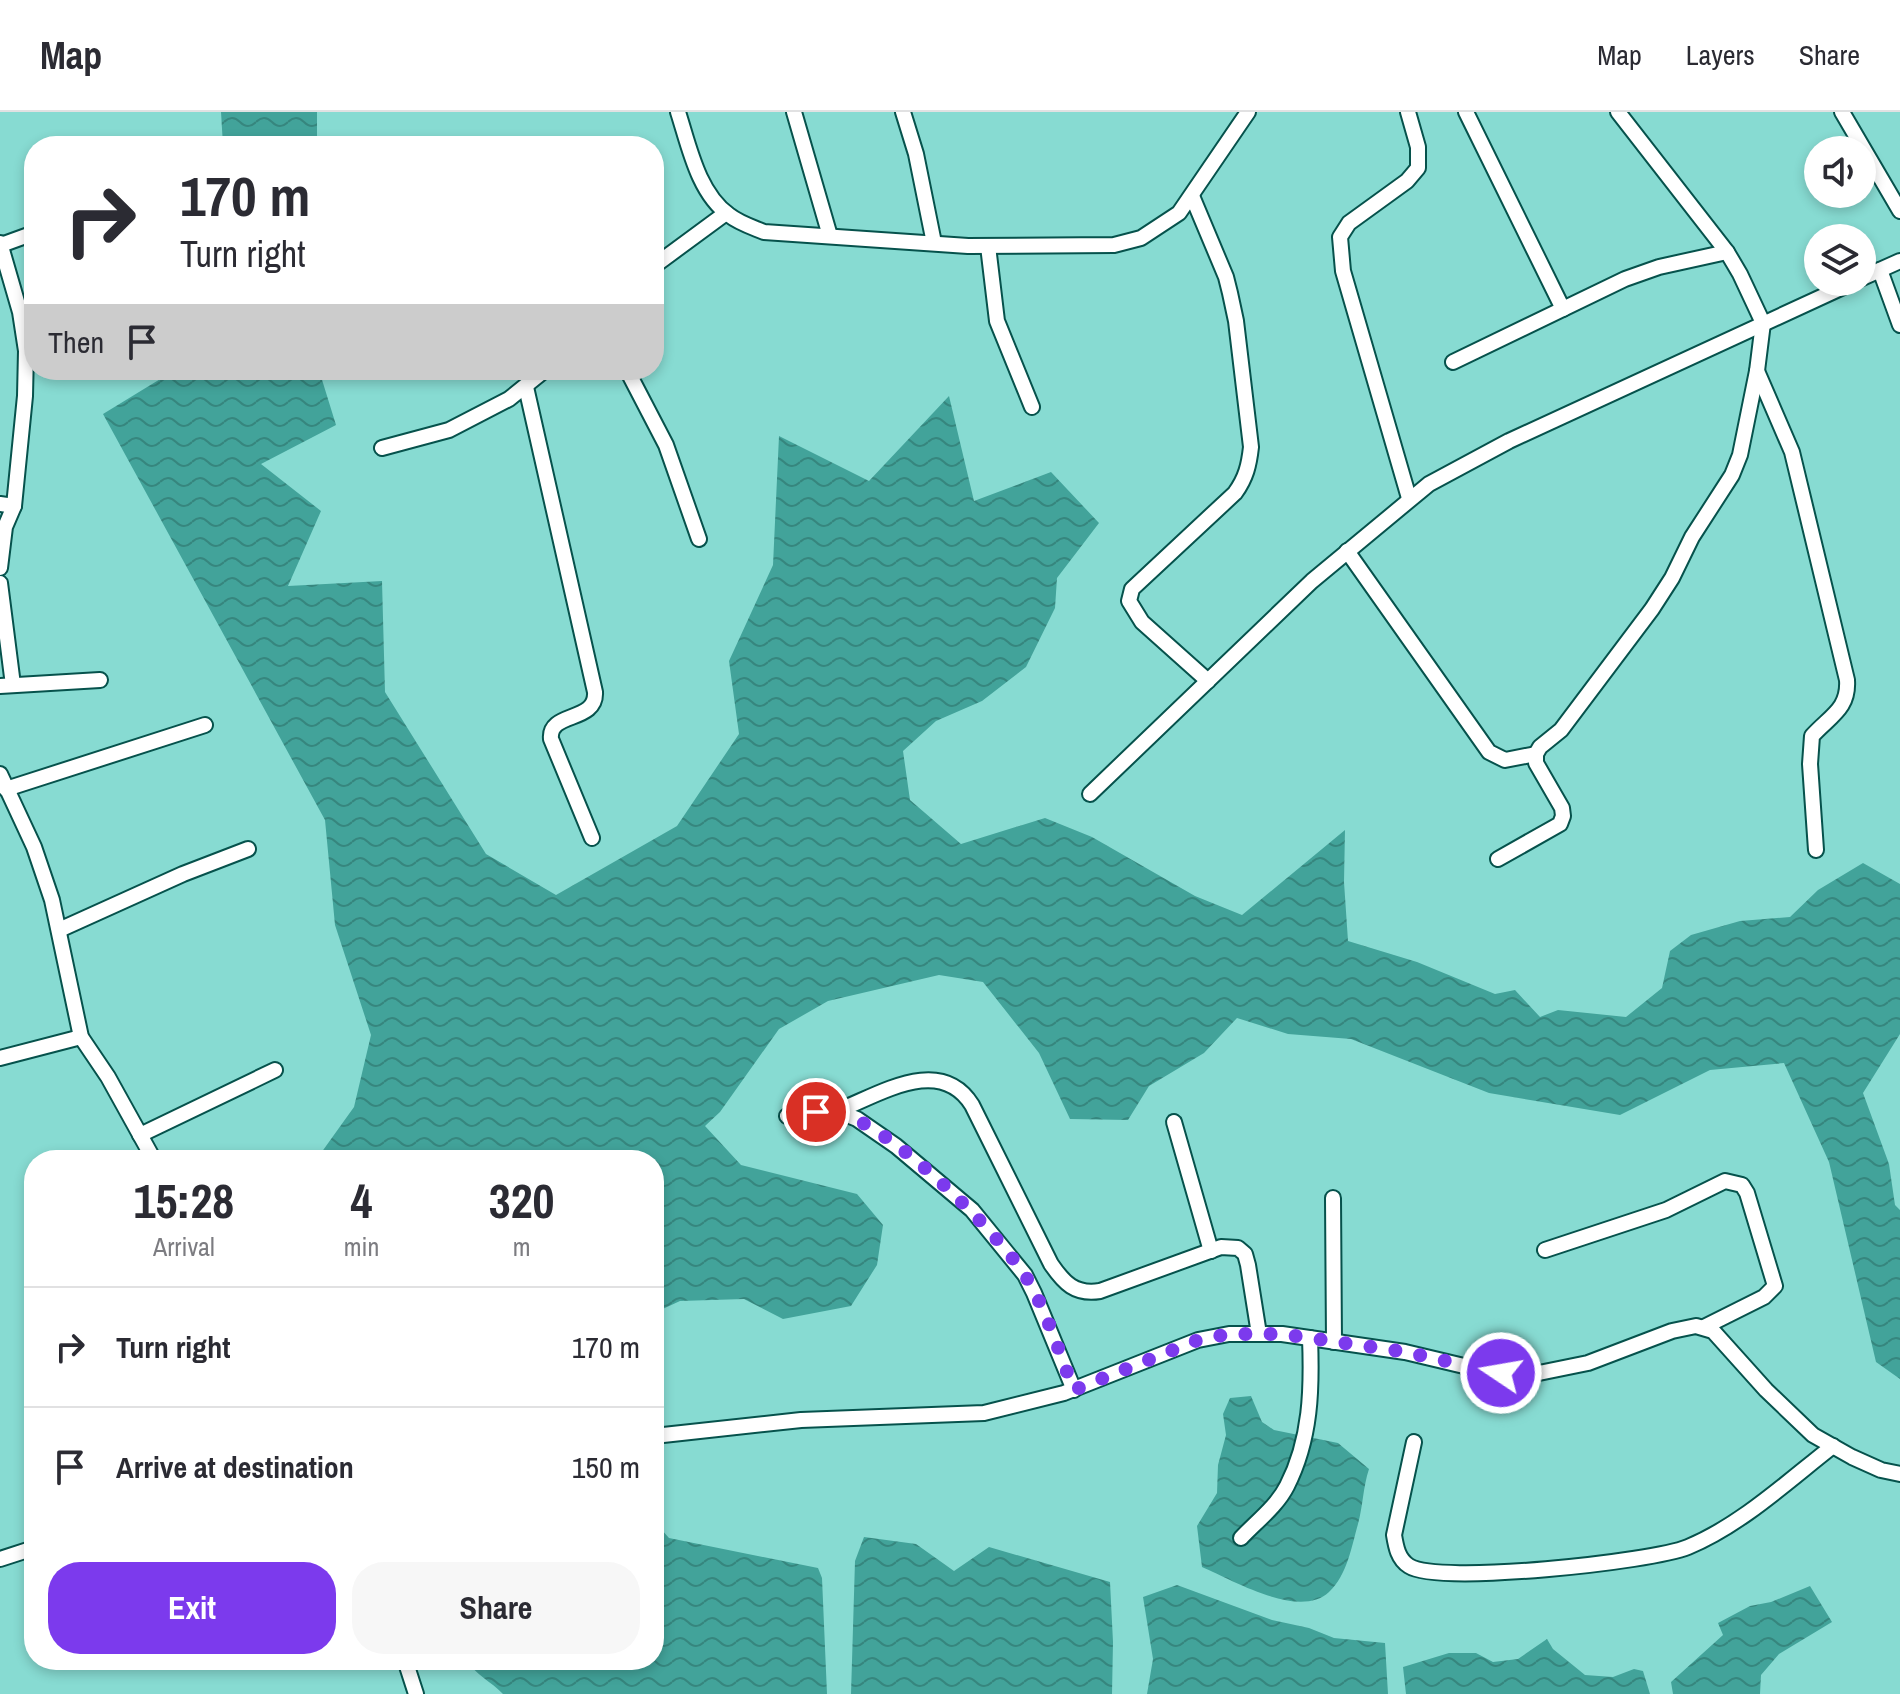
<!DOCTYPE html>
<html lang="en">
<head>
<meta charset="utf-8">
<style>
  :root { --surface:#fff; --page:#f7f7f7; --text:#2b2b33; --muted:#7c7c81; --line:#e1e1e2; --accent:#7c3aed }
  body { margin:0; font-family:"Archivo Narrow",sans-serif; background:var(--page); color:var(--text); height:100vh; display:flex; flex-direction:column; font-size:30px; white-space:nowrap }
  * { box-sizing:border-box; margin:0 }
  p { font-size:26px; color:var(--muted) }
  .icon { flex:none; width:44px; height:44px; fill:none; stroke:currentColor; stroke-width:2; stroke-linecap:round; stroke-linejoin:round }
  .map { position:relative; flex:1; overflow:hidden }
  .drawer { position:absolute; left:24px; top:1038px; width:640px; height:520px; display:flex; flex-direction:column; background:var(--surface); border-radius:32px; box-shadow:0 4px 12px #0003 }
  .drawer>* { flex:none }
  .guide { position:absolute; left:24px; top:24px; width:640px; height:244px; border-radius:32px; box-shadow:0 4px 12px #0003; background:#fff; color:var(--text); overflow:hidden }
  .tools { position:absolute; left:1804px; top:24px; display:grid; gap:16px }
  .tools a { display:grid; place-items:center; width:72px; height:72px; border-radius:50%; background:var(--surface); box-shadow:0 4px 12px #0003; font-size:40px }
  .pin { position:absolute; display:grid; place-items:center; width:68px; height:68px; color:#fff; margin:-34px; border:4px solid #fff; border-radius:50%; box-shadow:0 2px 8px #0007 }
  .me { position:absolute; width:88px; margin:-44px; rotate:282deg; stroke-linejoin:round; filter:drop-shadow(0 0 6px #0008) }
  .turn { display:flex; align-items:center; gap:28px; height:168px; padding:0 24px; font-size:36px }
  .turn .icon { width:104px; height:104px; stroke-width:2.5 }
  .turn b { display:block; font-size:56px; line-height:68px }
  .then { display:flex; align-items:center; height:76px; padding:0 24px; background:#0003; gap:16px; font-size:30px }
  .eta { display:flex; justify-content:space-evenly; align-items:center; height:136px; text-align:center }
  .eta b { font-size:48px; font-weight:700; line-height:56px }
  .action { display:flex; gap:16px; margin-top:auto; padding:16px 24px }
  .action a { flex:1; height:92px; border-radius:32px; background:var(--accent); color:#fff; font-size:32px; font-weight:700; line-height:92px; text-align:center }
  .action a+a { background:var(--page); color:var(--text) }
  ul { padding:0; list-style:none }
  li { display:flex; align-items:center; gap:24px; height:120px; padding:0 24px; border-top:2px solid var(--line) }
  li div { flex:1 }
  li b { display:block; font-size:30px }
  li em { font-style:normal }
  header { display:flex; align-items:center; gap:48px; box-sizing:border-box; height:112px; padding:0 40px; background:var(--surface); border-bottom:2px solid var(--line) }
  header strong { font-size:38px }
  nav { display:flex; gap:44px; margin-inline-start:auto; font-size:28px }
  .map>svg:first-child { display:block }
  .water { fill:url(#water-waves) }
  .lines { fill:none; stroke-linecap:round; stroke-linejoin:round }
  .minor-casing { stroke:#06524c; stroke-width:18 }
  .minor { stroke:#fff; stroke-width:14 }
  .route { stroke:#7c3aed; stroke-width:14; stroke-dasharray:0 25.2 }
</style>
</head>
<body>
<header>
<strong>Map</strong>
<nav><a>Map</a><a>Layers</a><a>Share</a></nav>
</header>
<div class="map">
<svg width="1900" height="1582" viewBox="0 0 1900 1582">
  <defs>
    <pattern id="water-waves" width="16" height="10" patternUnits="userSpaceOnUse" patternTransform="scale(2)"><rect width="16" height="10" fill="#42a39a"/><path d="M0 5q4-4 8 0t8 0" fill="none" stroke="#36867e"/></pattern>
  </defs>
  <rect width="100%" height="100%" fill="#87dbd2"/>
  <!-- water -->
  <g class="water">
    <path d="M221 0H317V34H223Z"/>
    <path d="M175 258H319L336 313 261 352 321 399 288 474 382 469 385 580 486 742 556 783 677 714 739 622 729 549 773 453 779 324 869 369 949 284 974 389 1051 360 1099 411 1057 466 1055 496 1026 555 982 589 936 609 903 639 910 688 961 732 1045 706 1092 725 1195 784 1242 803 1345 718 1344 770 1348 829 1417 850 1495 882 1515 878 1540 905 1558 898 1626 905 1662 876 1670 839 1691 823 1740 809 1790 805 1818 778 1863 751 1900 772V922L1863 981 1889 1052 1895 1093 1900 1098V1267L1876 1250 1829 1050 1784 951 1710 958 1620 1003 1489 981 1351 927 1288 922 1237 906 1204 941 1149 974 1128 1008 1070 1007 1039 941 983 870 939 863 828 889 779 917 720 1000 705 1014 741 1053 857 1082 883 1113 877 1153 851 1194 783 1207 744 1187 680 1189 654 1201V1048H316L354 995 371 923 335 813 325 708 103 302Z"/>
    <path d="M1251 1284 1262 1310 1274 1318 1338 1331 1369 1357C1363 1375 1363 1394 1358 1412 1352 1433 1347 1464 1329 1480 1299 1508 1233 1468 1202 1455L1197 1414 1217 1381 1218 1353 1226 1323 1223 1302 1230 1286Z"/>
    <path d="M654 1409 669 1426 818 1456 822 1466 827 1582H503C492 1570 474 1562 467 1548H654Z"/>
    <path d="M864 1425 916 1432 954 1459 989 1435 1110 1470 1113 1530 1112 1582H851L855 1449Z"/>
    <path d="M1177 1473 1272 1508 1309 1516 1334 1526 1385 1531 1388 1582H1147L1153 1547 1143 1485Z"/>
    <path d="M1810 1474 1832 1510 1779 1542 1761 1563 1760 1582H1673L1671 1570 1723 1523 1718 1511 1750 1494 1771 1490Z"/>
    <path d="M1547 1527 1553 1537 1585 1563 1613 1565 1634 1557 1643 1559 1650 1582H1406L1403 1555 1449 1541H1476L1493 1550 1518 1547Z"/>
  </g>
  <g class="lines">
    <defs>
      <g id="minor">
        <path d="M678 0C689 34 698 81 729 103 739 111 752 115 764 120L968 134 1114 133 1141 126 1179 101 1248 0"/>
        <path d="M794 0 830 124"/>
        <path d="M903 0 916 42 934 131"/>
        <path d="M1408 0 1418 35V56L1407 69 1349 111 1340 125 1343 159 1409 386"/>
        <path d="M1466 0 1563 197"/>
        <path d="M1842 0 1900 99"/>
        <path d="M1192 84 1226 165 1230 181 1236 209 1251 335C1249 353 1246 366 1235 381L1132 477 1129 489 1142 510 1208 569"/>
        <path d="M0 131 20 200 26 239 25 284 14 394 0 392"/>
        <path d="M1 133 34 121"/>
        <path d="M988 134 997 209 1032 295"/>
        <path d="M654 154 726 101"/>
        <path d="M1880 158 1900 213"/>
        <path d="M1862 166 1900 149"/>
        <path d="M1453 250 1625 167 1659 155 1727 140"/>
        <path d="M627 258 666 333 699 427"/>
        <path d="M1757 259 1792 340 1847 568C1849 597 1830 604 1812 624L1810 652 1816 738"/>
        <path d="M526 275 595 580C597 611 548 599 551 627L592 726"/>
        <path d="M382 336 449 318 509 287 545 258"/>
        <path d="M1347 439 1489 640 1505 648 1536 642"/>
        <path d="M0 456 5 415 14 394"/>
        <path d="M0 471 13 573"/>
        <path d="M0 574 100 568"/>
        <path d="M0 662 34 735 52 788 81 925 108 965 154 1048"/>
        <path d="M6 677 205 613"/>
        <path d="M1090 682 1312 469 1429 372 1509 329 1854 170"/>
        <path d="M1498 747 1560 712 1563 704 1562 696 1536 651V642L1540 635 1561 618 1652 497 1672 466 1692 425 1732 363 1740 343 1757 259 1763 211 1740 162 1727 140 1618 0"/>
        <path d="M59 818 183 762 248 737"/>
        <path d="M0 946 81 925"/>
        <path d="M837 999C879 983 940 942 972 993L1051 1152C1064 1171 1075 1183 1100 1179L1221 1135 1238 1136 1245 1142 1248 1153 1259 1222"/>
        <path d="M787 1004 837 999 857 1007 896 1034 972 1098 1025 1163 1034 1181 1074 1278"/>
        <path d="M1174 1010 1211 1139"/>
        <path d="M140 1023 275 958"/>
        <path d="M1333 1086 1334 1230"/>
        <path d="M1545 1138 1666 1098 1725 1069 1742 1073 1747 1081 1775 1174 1764 1185 1704 1215"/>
        <path d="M654 1324 801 1308 984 1301 1064 1281 1198 1228 1229 1222H1282L1405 1240 1485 1259 1518 1263 1534 1262 1588 1251 1672 1219 1696 1214 1713 1219 1766 1278 1813 1323 1852 1345 1881 1358 1900 1362"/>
        <path d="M1414 1330 1394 1423C1396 1435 1398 1447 1409 1454 1438 1473 1652 1450 1688 1435 1741 1413 1788 1369 1833 1334"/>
        <path d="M1241 1426C1256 1410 1277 1394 1287 1374 1311 1327 1312 1277 1310 1226"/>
        <path d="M0 1447 34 1436"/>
        <path d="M405 1548 416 1582"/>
      </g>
    </defs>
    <!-- minor casing -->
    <use href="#minor" class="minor-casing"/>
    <!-- minor -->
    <use href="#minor" class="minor"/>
  </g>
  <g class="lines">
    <!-- route -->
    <path class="route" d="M816 1000C824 1000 832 998 840 1001 893 1016 996 1118 1026 1165 1047 1199 1059 1241 1074 1278L1198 1228 1229 1222H1282L1358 1233 1405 1240 1501 1261"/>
  </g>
</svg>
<div class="tools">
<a><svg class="icon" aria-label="sound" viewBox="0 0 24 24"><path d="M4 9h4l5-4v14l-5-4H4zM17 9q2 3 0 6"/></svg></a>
<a><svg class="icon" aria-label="layers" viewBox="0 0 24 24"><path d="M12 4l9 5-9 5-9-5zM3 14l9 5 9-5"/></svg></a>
</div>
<div class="pin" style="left:816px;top:1000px;background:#d93025"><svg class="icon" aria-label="arrive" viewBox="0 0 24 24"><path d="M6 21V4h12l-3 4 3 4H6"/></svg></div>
<svg class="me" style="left:1501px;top:1261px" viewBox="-20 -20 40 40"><circle r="17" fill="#7c3aed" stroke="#fff" stroke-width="3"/><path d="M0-11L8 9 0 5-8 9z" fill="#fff"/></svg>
<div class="guide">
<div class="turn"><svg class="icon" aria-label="right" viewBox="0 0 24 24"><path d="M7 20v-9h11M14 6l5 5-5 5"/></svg><div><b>170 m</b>Turn right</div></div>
<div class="then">Then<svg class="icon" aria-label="arrive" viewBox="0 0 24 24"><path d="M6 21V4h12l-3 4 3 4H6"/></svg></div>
</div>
<section class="drawer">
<div class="eta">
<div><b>15:28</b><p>Arrival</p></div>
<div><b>4</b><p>min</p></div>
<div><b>320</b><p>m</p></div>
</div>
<ul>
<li><svg class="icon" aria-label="right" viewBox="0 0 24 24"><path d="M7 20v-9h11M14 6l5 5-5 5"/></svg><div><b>Turn right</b></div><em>170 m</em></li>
<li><svg class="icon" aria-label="arrive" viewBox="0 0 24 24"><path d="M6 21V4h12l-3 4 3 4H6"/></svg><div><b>Arrive at destination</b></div><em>150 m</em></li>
</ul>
<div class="action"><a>Exit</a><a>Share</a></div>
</section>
</div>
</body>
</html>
